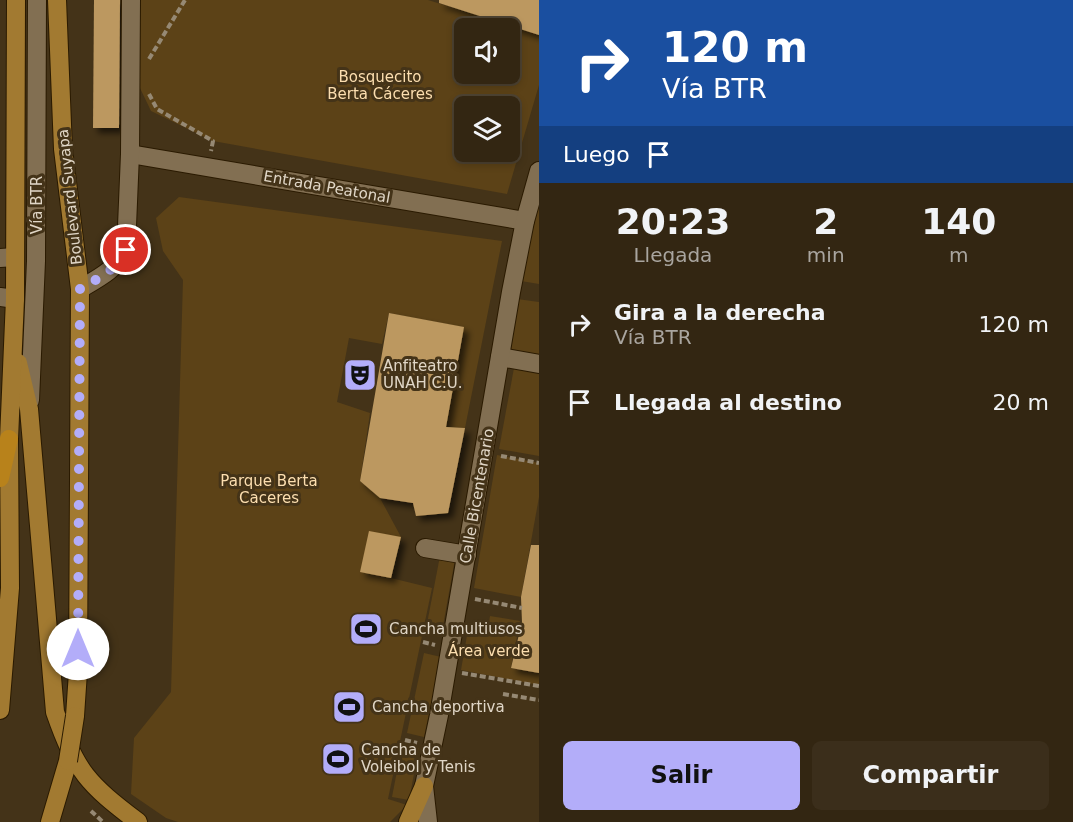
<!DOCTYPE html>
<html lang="es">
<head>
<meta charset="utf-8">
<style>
  :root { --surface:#332612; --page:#3b2e1b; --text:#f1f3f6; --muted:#a9a59f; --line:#4e4332; --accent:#b3adf9 }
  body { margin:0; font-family:"DejaVu Sans",sans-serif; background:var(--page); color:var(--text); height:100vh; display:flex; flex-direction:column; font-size:22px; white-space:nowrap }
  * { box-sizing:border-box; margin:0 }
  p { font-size:20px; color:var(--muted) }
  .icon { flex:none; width:33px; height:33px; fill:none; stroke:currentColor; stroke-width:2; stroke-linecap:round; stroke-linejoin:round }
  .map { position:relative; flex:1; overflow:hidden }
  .sheet { display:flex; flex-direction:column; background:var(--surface); width:534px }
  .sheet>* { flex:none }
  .hud { background:#1a4fa0; color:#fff; overflow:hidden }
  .buttons { position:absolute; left:454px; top:18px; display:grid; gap:12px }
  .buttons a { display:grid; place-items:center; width:66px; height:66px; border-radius:9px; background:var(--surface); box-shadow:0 3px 9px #0003,0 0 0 2px var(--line); font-size:30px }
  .pin { position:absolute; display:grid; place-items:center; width:51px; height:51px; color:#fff; margin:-26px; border:3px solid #fff; border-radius:50%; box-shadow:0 2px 6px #0007 }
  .me { position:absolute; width:66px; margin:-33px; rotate:0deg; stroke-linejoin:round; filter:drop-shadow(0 0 4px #0008) }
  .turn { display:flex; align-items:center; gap:21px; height:126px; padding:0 24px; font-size:27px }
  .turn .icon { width:78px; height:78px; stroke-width:2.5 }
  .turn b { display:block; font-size:42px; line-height:51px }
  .then { display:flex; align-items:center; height:57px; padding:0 24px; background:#0003; gap:12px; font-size:22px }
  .eta { display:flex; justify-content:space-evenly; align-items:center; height:102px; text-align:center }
  .eta b { font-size:36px; font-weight:700; line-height:42px }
  .primary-button { display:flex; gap:12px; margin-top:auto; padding:12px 24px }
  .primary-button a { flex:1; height:69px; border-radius:9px; background:var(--accent); color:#111; font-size:24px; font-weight:700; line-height:69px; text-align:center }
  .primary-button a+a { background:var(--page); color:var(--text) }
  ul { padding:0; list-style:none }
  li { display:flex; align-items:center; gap:18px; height:78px; padding:0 24px }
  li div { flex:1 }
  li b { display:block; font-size:22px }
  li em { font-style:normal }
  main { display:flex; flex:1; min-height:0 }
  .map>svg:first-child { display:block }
  .green { fill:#5c4217; fill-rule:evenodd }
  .building { fill:#bc9860; filter:url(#shadow) }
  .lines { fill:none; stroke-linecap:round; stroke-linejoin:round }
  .minor-casing { stroke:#2a1a00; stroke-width:20 }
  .major-casing { stroke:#2a1a00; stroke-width:20 }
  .highway-casing { stroke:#2a1a00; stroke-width:20 }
  .path { stroke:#968974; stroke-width:4; stroke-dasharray:6 3; stroke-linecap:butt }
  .minor { stroke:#826f52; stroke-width:18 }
  .major { stroke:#a27a31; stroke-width:18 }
  .highway { stroke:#b8821b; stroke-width:18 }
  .major-bridge-casing { stroke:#2a1a00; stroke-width:20; stroke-linecap:butt }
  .major-bridge { stroke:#a27a31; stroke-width:18 }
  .route { stroke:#b3adf9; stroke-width:10; stroke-dasharray:0 18 }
  .labels { text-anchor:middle; stroke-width:6; stroke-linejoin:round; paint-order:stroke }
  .park-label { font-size:15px; fill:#fcdeaf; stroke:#443318 }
  .street-label { font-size:15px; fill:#e0d6c6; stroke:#443318 }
  .poi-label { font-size:15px; fill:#e0d6c6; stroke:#443318; text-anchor:start }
</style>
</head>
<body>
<main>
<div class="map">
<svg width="539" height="822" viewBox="0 0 539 822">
  <defs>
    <filter id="shadow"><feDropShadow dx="5" dy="5" stdDeviation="3" flood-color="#0009"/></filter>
  </defs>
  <rect width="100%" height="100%" fill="#443318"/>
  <!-- green -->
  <g class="green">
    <path d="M138 0H428L539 35V85L507 194 213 141 151 111 139 86ZM465 28H510V74H465ZM465 106H510V152H465Z"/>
    <path d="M539 192V284L521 281Z"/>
    <path d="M179 197 502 241 465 428 446 427 463 327 389 313 382 344 349 338 337 402 370 413 360 481 380 498 401 537 391 578 432 588 388 799 407 805 390 822H178L166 818 131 794 134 738 171 692 183 280 163 251 156 218Z"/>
    <path d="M517 299 539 302V357L509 352Z"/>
    <path d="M514 368 539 372V456L499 449Z"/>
    <path d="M497 455 539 463V497L521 597 474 588Z"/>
    <path d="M440 556 455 559 441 637 425 634Z"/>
    <path d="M490 616 520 621 511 668 539 673V685L461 670 469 624 488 628Z"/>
    <path d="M424 653 441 657 424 737 407 733Z"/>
    <path d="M402 745 419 748 409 800 392 797Z"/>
  </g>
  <!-- building -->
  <g class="building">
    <path d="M94 0H120L119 128H93Z"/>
    <path d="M439 0H539V35L439 3Z"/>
    <path d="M389 313 464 327 446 427 465 428 448 513 416 516 413 503 380 498 360 481Z"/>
    <path d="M369 531 401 537 391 578 360 572Z"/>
    <path d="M531 545H539V673L511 668 522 622 521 597Z"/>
  </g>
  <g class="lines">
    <defs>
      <g id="minor">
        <path d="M130 154 525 221"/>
        <path d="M0 258 15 257"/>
        <path d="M80 289C97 279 117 269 126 250L130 154 131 0"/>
        <path d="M0 297 15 299"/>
        <path d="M500 357 539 364"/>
        <path d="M30 400 36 261 37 0"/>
        <path d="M425 548 467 555"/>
        <path d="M428 822 424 786 439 715 511 292 525 221 539 171"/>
      </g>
      <g id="major">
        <path d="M57 0 63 149 80 289 78 672 75 716"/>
        <path d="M18 363 29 409 55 712C76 772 88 784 138 822"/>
        <path d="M0 710 10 588 9 439 15 299 16 0"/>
        <path d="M50 822 68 761"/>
        <path d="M408 822 424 786"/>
      </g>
      <path id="highway" d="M0 478 9 439"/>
    </defs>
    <!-- minor casing -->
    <use href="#minor" class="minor-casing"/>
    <!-- major casing -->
    <use href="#major" class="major-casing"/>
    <!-- highway casing -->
    <use href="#highway" class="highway-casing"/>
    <!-- path -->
    <g class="path">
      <path d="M149 59 185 0"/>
      <path d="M149 94 157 109 213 141 211 151"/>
      <path d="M501 456 539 463"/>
      <path d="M475 599 522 608"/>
      <path d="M423 642 435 645"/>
      <path d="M462 673 539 686"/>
      <path d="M503 694 539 700"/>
      <path d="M405 740 417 743"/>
      <path d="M91 811 103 822"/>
    </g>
    <!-- minor -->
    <use href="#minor" class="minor"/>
    <!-- major -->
    <use href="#major" class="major"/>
    <!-- highway -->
    <use href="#highway" class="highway"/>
    <defs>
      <path id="major-bridge" d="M68 761 75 716"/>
    </defs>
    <!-- major-bridge casing -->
    <use href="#major-bridge" class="major-bridge-casing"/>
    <!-- major-bridge -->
    <use href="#major-bridge" class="major-bridge"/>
  </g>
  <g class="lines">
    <!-- route -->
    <path class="route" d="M78 649 80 289C97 279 118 269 126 250"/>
  </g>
  <!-- icons -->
  <defs>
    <symbol id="theatre-square" viewBox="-11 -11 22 22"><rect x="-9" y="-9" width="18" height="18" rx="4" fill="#b3adf9" stroke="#443318"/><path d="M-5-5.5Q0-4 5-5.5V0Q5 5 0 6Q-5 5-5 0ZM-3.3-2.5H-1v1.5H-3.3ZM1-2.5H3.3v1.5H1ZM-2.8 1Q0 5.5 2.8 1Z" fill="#111"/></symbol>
    <symbol id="stadium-square" viewBox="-11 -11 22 22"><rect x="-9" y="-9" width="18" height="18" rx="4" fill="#b3adf9" stroke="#443318"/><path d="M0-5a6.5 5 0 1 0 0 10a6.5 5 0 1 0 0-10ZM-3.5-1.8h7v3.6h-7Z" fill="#111"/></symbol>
  </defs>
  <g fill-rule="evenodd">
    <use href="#theatre-square" x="341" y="356" width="38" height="38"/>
    <use href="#stadium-square" x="347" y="610" width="38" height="38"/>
    <use href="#stadium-square" x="330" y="688" width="38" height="38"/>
    <use href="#stadium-square" x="319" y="740" width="38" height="38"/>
  </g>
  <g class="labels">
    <!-- park labels -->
    <g class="park-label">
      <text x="380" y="82">Bosquecito<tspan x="380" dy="17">Berta Cáceres</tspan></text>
      <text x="269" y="486">Parque Berta<tspan x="269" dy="17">Caceres</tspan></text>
      <text x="489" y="656">Área verde</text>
    </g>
    <!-- street labels -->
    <g class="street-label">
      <text transform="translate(327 187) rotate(10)" y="5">Entrada Peatonal</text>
      <text transform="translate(70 197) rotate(-96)" y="5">Boulevard Suyapa</text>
      <text transform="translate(37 205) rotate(-90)" y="5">Vía BTR</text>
      <text transform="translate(477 496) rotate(-80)" y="5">Calle Bicentenario</text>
    </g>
    <!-- poi labels -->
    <g class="poi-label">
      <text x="383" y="371">Anfiteatro<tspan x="383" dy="17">UNAH C.U.</tspan></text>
      <text x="389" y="634">Cancha multiusos</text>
      <text x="372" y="712">Cancha deportiva</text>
      <text x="361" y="755">Cancha de<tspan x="361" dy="17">Voleibol y Tenis</tspan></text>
    </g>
  </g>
</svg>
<div class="buttons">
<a><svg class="icon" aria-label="sound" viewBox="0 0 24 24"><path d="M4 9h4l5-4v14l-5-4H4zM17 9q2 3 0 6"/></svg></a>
<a><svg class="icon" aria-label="layers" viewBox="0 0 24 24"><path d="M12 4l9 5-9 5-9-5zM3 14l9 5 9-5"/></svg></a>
</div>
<div class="pin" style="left:126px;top:250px;background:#d93025"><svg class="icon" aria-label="arrive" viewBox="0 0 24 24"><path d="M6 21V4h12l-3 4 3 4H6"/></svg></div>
<svg class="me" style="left:78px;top:649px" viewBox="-20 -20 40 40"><circle r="19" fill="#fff"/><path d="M0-13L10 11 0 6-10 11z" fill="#b3adf9"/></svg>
</div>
<section class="sheet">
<div class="hud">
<div class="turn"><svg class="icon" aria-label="right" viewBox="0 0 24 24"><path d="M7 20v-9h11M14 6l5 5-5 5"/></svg><div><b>120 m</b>Vía BTR</div></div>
<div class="then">Luego<svg class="icon" aria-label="arrive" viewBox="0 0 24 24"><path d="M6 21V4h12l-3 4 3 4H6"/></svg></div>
</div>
<div class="eta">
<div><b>20:23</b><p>Llegada</p></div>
<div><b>2</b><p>min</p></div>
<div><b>140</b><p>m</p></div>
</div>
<ul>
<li><svg class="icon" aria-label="right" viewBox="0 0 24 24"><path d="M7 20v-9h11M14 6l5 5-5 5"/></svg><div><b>Gira a la derecha</b><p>Vía BTR</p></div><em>120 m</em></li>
<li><svg class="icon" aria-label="arrive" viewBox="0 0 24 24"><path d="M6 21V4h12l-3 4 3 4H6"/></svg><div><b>Llegada al destino</b></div><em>20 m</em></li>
</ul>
<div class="primary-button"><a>Salir</a><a>Compartir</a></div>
</section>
</main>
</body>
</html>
